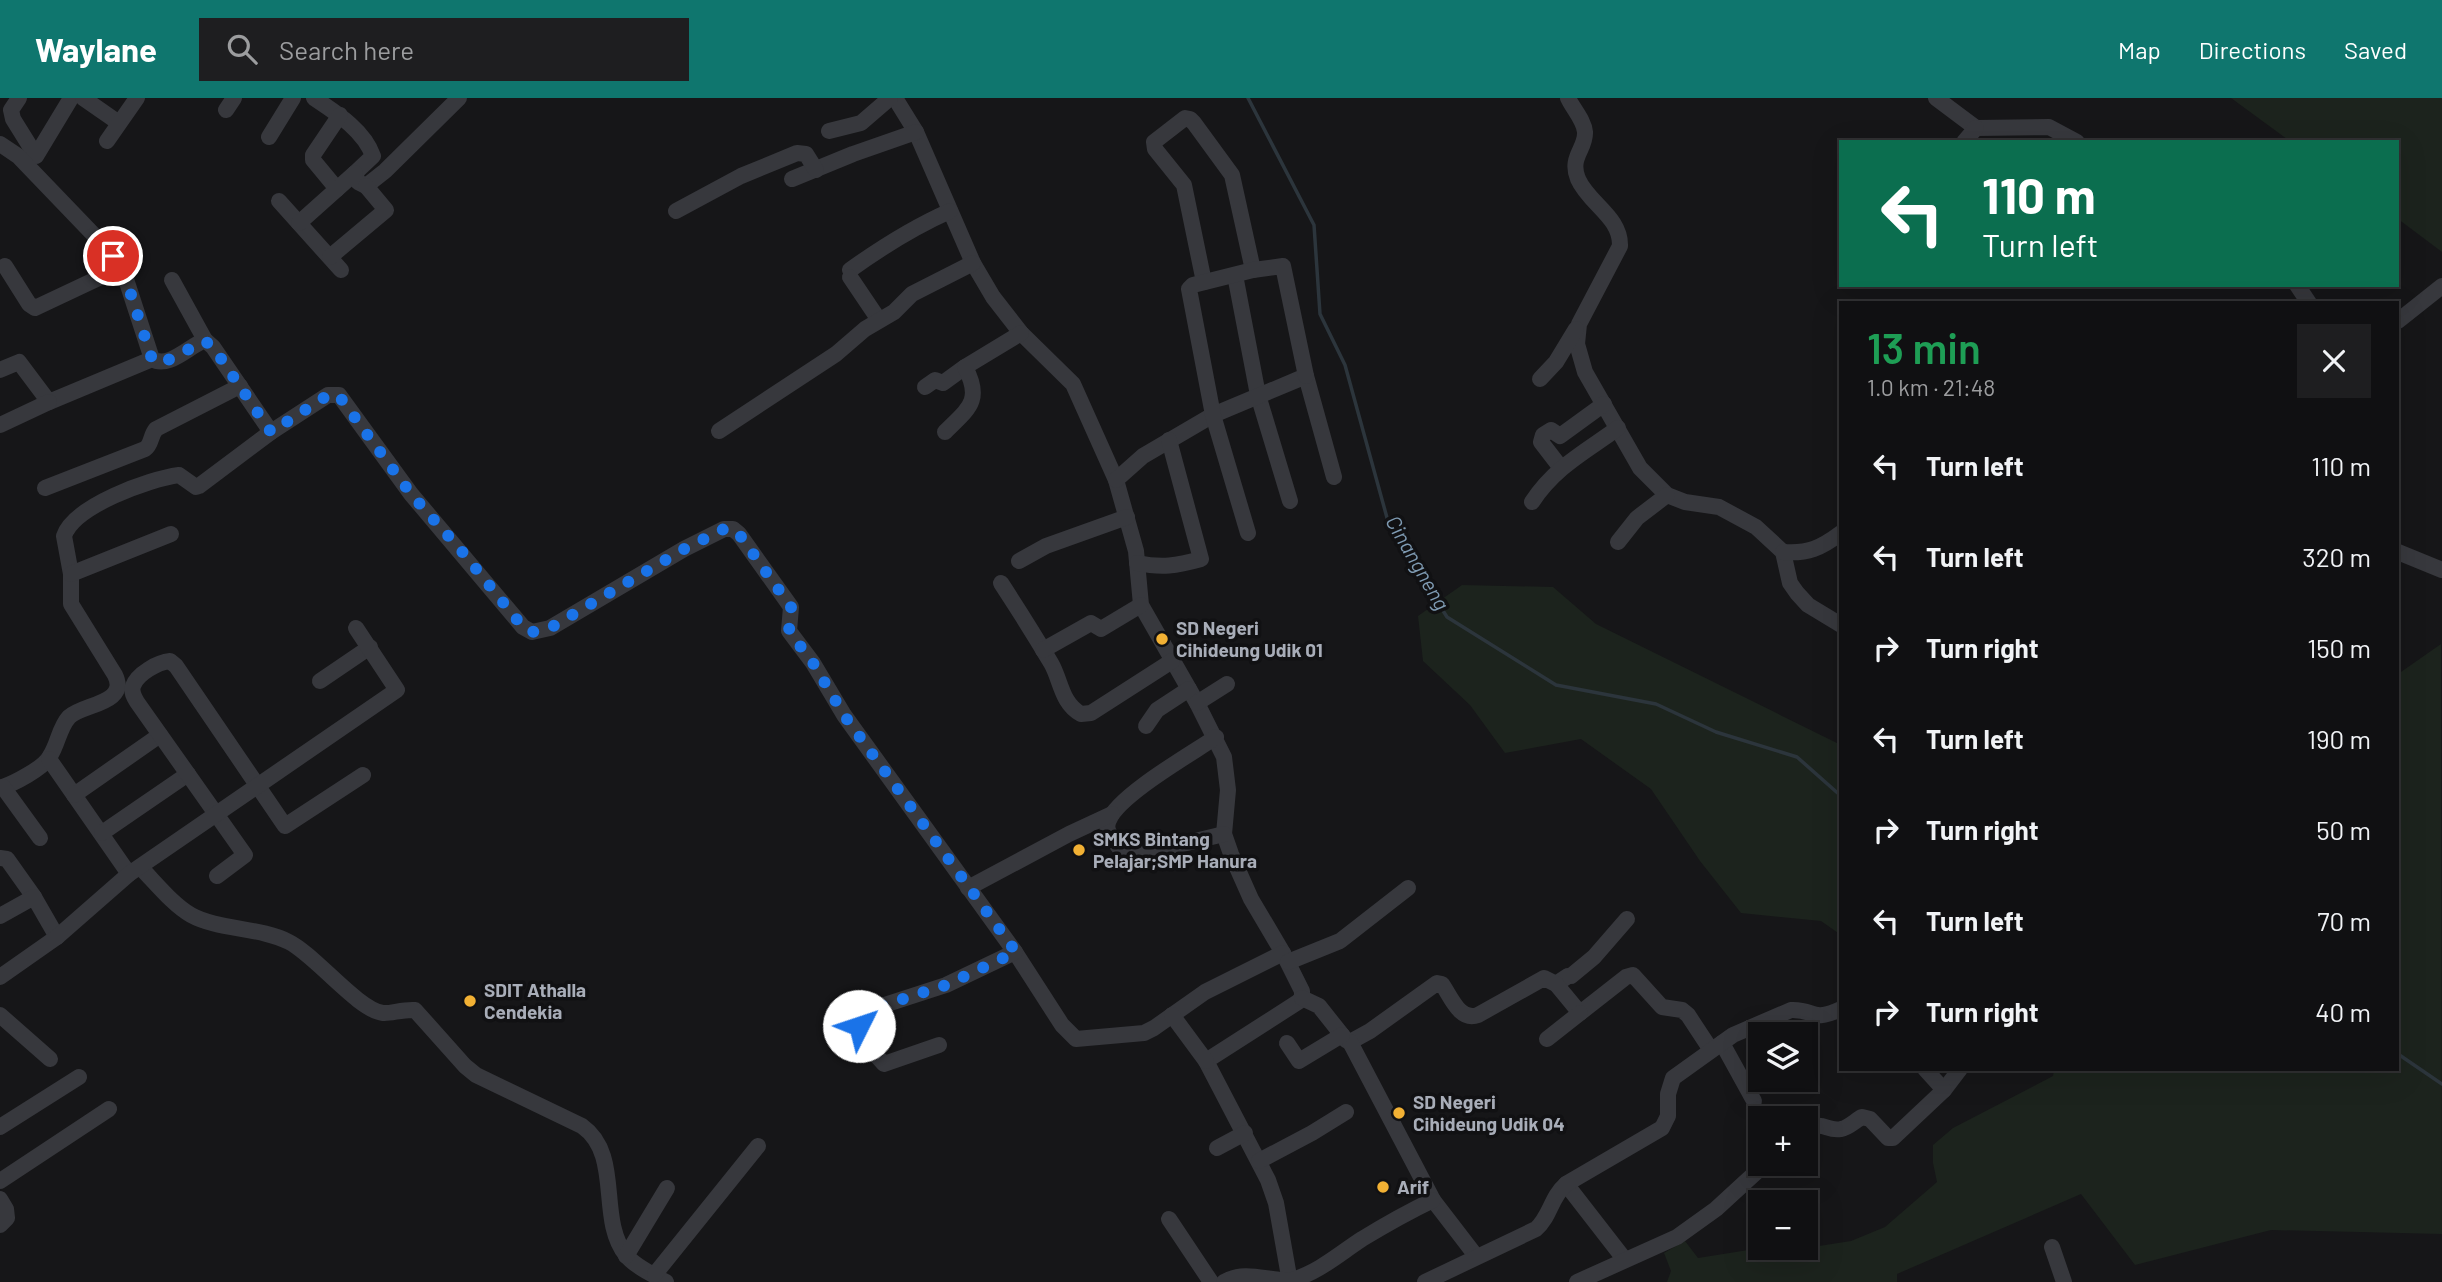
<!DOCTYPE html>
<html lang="en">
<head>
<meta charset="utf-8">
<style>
  :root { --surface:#101012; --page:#1e1e20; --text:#f1f3f6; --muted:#9c9d9f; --line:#303032; --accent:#0f766e }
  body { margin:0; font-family:Barlow,sans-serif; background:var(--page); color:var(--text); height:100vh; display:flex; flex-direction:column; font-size:26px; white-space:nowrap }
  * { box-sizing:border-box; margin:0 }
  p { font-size:23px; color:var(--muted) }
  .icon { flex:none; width:38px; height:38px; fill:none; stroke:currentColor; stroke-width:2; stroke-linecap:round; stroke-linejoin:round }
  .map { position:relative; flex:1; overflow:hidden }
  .drawer { position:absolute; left:1839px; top:203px; width:560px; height:770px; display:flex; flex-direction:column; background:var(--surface); border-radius:0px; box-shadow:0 7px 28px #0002,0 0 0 2px var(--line) }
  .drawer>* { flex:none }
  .banner { position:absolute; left:1839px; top:42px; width:560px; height:147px; border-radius:0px; box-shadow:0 7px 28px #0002,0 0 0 2px var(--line); background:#0b6e4f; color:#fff; overflow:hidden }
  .fabs { position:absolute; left:1748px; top:924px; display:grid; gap:14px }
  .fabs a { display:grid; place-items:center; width:70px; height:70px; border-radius:0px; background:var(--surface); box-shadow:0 7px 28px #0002,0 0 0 2px var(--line); font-size:35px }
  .pin { position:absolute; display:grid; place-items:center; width:60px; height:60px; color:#fff; margin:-30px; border:4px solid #fff; border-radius:50%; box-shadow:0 2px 7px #0007 }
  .me { position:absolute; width:77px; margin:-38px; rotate:49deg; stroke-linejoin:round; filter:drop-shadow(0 0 5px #0008) }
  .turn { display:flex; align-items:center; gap:24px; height:147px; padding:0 28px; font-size:32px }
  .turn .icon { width:91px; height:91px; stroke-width:2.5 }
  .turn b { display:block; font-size:49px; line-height:60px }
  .round { display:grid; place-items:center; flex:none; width:74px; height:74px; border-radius:0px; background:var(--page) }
  .head { display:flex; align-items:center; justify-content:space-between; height:119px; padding:0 28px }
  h1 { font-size:42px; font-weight:600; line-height:52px; color:#1e9e55 }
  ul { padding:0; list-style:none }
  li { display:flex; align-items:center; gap:21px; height:91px; padding:0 28px }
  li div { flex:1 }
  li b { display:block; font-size:26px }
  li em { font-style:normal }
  header { display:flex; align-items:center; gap:42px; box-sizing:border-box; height:98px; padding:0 35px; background:var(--accent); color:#fff }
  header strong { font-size:33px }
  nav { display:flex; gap:38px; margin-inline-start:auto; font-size:24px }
  .search { width:490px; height:63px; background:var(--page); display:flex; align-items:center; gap:18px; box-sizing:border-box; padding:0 24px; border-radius:0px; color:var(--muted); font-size:26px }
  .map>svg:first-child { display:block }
  .green { fill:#1c231d }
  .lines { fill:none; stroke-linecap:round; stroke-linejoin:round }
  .stream { stroke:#2c353c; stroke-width:3.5 }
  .minor { stroke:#37383d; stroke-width:16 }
  .route { stroke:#1a73e8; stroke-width:12; stroke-dasharray:0 21.6 }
  .poi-dot { fill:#f2b134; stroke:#111113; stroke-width:2.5 }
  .labels { text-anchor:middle; stroke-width:7; stroke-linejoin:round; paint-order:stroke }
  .poi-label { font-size:19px; font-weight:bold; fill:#a8adb8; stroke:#111113; text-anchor:start }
  .water-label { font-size:21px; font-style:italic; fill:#7f9bb3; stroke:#111113 }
</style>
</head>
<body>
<header>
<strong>Waylane</strong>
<div class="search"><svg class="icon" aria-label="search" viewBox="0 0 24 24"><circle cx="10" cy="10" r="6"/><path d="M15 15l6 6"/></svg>Search here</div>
<nav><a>Map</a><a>Directions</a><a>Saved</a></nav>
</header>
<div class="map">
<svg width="2442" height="1184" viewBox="0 0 2442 1184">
  <rect width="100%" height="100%" fill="#161618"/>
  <!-- green -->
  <g class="green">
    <path d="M2231 0H2442V154L2398 121V44H2291Z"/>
    <path d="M1462 487 1553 489 1596 526 1841 647V837L1821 823 1741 815 1700 763 1651 691 1581 641 1505 655 1470 607 1423 563 1418 518Z"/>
    <path d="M2441 546 2442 1136 2271 1132 2135 1167 2081 1096 1897 1176V1184H1667L1671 1173 1664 1155 1685 1143 1698 1160 1761 1150H1806L1851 1143 1885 1129 1937 1084 1933 1065V1047L1953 1030 2053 978 2054 971H2398V576Z"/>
  </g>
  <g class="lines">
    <!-- stream -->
    <g class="stream">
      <path d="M1248 0 1314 127 1320 216 1345 267 1389 427 1447 519 1556 587 1656 606 1716 634 1797 659 1841 698"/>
      <path d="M2398 956 2442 986"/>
    </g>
    <!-- minor -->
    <g class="minor">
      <path d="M19 0 11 12 13 21 36 58 71 0"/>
      <path d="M83 0 119 25"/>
      <path d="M314 0C335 14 364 32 373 58L355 75 358 84 366 88 385 73 459 0"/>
      <path d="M895 0 916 34 973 165 993 199 1021 235 1073 286 1116 382 1136 453 1141 507 1197 605 1224 659 1228 692 1224 736 1231 756 1251 801 1283 855 1302 893V900L1298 904 1206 963 1268 1082 1276 1105 1290 1184"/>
      <path d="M1568 0C1573 11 1584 22 1585 34 1586 51 1569 59 1578 81 1589 106 1621 119 1620 148L1579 226 1577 246 1585 274 1640 370 1667 397 1685 404 1719 409 1756 429 1783 454 1790 485 1797 495 1808 507 1841 527"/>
      <path d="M1936 0 1976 30 2049 29 2077 44"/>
      <path d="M226 12 234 0"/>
      <path d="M829 33 861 25 890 0"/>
      <path d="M269 39 293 0"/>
      <path d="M107 43 137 0"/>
      <path d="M1964 44 1976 30"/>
      <path d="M0 46 18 58 117 161 122 169 152 261C169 271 189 248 205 242L213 249 271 334 199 388 196 389 179 377C149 381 74 408 64 438L71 476V506L115 577C129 606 82 606 69 619 59 630 58 646 50 658 44 670 13 686 0 690"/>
      <path d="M792 81 853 56 916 34"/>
      <path d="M337 91 313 62V57L340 17"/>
      <path d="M279 103 341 172"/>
      <path d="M676 113 741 78 797 55 806 56 816 72"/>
      <path d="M299 125 355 75"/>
      <path d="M330 159 386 112 366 88"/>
      <path d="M5 168 29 206 35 210 122 169"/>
      <path d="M850 172C882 149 914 129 950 113"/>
      <path d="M1235 177 1258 297 1290 403"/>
      <path d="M850 179 879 222"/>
      <path d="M172 182 205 242"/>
      <path d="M1204 184 1184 87 1155 51 1154 44 1185 20 1190 21 1194 25 1232 77 1253 172"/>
      <path d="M2297 187 2309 205"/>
      <path d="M2398 223 2442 188"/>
      <path d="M0 272 19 264 49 304 152 261"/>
      <path d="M1540 281 1556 264 1576 231"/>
      <path d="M925 289 935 282 943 285 965 269"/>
      <path d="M0 327 49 304"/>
      <path d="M719 333 836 256 865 231 894 214 912 196 973 165"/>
      <path d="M271 334 328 297H339L411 396 523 529 532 534 550 530 684 451 724 431H733L739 436 791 509 789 533 813 565 844 617 1015 854 1062 927 1076 941 1144 935 1154 930 1205 894 1283 855"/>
      <path d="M945 334C968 311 983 303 965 269L1021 235"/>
      <path d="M1561 370 1541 344 1543 337 1551 332 1560 338 1604 306"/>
      <path d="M1116 382 1143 358 1213 317 1306 278 1334 379"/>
      <path d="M45 390 145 351C152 346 150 338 156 331L240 288"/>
      <path d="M1532 404C1555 369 1585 354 1618 330"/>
      <path d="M1248 435 1213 317 1189 191 1193 187 1253 172 1283 168 1306 278"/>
      <path d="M1618 444 1637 420 1667 397"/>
      <path d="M1783 454C1808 456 1821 450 1841 435"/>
      <path d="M2398 454 2442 472"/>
      <path d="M1019 463 1046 448 1127 419"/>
      <path d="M1137 465C1162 470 1176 468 1201 461L1169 342"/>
      <path d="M71 476 171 436"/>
      <path d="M1001 485C1018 511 1035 538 1051 565 1061 582 1061 605 1081 616L1091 615 1172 563"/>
      <path d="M1043 552 1091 525 1101 531 1141 507"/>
      <path d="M320 583 370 549"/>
      <path d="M1197 605 1227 586"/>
      <path d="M1146 628 1157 612 1189 591"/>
      <path d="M1216 639C1191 656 1119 697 1109 722 1105 730 1109 735 1113 741 1119 750 1123 756 1133 758L1224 736"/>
      <path d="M49 661 129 776"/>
      <path d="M3 689 40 740"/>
      <path d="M74 697 160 637"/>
      <path d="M102 735 188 676"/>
      <path d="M0 760 7 761 34 799"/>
      <path d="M140 769C155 784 173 807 191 817 218 832 260 829 289 844 315 857 358 912 383 915 390 916 403 911 415 912L465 968 476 977 582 1028C623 1057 597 1121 626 1157 634 1168 654 1177 666 1184"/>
      <path d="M217 778 245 757 137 604C134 599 131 594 133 588 137 576 158 564 170 563L176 568 285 728 363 677"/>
      <path d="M968 790 1069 736 1112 716"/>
      <path d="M0 818 34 799 57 839"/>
      <path d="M1288 864 1340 843 1408 790"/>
      <path d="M0 879 57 839 129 776 397 592 356 530"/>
      <path d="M1556 886 1568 878H1571L1594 859 1627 821"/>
      <path d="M1302 900 1319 908 1346 942 1350 944 1370 933 1437 885 1442 886C1451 899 1460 924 1478 917L1544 880 1556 886 1580 915 1626 879 1633 877 1662 909 1682 912 1688 917 1711 952"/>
      <path d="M0 917 50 961"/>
      <path d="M1172 917 1206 963"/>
      <path d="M1547 941 1580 915"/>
      <path d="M1350 944 1433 1102 1476 1158"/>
      <path d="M1287 945 1299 963 1342 937"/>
      <path d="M1722 945 1754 1003"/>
      <path d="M939 947 884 966 875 956 858 921 861 917 875 910 946 887 1015 854"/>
      <path d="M1944 992 1960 971"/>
      <path d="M0 1029 79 979"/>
      <path d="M1806 1033C1823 1021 1826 1034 1841 1031 1848 1030 1856 1022 1862 1019L1870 1021 1888 1040H1893L1944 992 1925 971"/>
      <path d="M1217 1050 1245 1035"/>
      <path d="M1259 1063 1312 1035 1346 1014"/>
      <path d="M0 1083 109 1011"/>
      <path d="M1566 1086 1625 1162"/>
      <path d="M0 1101 6 1111 7 1120 0 1127"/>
      <path d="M1169 1121 1211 1184"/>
      <path d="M2052 1149 2064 1184"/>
      <path d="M626 1158 667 1090"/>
      <path d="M655 1176 758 1048"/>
      <path d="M1224 1184C1247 1171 1268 1184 1292 1182 1319 1174 1339 1156 1362 1141 1385 1127 1408 1114 1433 1102"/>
      <path d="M1425 1184 1536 1131C1550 1119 1551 1099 1566 1086L1662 1030 1668 1018V996L1673 980 1733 937 1791 912C1816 911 1810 925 1841 911"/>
      <path d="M1577 1184 1677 1139 1716 1111 1765 1066"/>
    </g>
  </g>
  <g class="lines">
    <!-- route -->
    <path class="route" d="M113 158 122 169 152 261 162 265 205 243 213 249 271 334 328 297 335 296 339 298 411 396 460 451 523 529 532 534 550 530 684 451 724 431H733L739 436 791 509 789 533 813 565 844 617 1016 854 946 887 875 910 861 917 858 921 859 928"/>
  </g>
  <!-- markers -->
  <g class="poi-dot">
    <circle cx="1162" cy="541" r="7"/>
    <circle cx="1079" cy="752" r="7"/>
    <circle cx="470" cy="903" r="7"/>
    <circle cx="1399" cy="1015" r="7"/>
    <circle cx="1383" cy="1089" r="7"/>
  </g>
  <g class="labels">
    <!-- poi labels -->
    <g class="poi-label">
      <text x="1176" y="537">SD Negeri<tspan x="1176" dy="22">Cihideung Udik 01</tspan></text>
      <text x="1093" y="748">SMKS Bintang<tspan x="1093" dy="22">Pelajar;SMP Hanura</tspan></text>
      <text x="484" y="899">SDIT Athalla<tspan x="484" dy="22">Cendekia</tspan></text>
      <text x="1413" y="1011">SD Negeri<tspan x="1413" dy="22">Cihideung Udik 04</tspan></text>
      <text x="1397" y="1096">Arif</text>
    </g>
    <!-- water labels -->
    <g class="water-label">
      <text transform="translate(1417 465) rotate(60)" y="7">Cinangneng</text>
    </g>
  </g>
</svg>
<div class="fabs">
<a><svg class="icon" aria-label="layers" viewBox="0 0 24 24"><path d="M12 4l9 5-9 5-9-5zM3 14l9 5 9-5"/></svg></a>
<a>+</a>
<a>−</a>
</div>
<div class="pin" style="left:113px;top:158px;background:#d93025"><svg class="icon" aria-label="arrive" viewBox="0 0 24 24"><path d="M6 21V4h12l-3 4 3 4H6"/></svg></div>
<svg class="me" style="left:859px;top:928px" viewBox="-20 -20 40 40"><circle r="19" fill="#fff"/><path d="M0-13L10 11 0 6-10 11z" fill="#1a73e8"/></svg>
<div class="banner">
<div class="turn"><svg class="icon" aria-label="left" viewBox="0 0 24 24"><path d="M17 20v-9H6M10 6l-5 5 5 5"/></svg><div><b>110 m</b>Turn left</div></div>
</div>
<section class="drawer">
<div class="head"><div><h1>13 min</h1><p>1.0 km · 21:48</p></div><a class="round"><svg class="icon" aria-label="close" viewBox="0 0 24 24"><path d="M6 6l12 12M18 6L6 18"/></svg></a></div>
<ul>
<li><svg class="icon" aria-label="left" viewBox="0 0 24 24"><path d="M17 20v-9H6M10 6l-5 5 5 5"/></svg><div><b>Turn left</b></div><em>110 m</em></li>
<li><svg class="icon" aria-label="left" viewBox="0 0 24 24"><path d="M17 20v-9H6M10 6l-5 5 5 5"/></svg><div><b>Turn left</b></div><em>320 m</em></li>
<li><svg class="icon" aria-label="right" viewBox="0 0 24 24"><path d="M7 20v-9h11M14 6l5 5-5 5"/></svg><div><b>Turn right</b></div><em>150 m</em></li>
<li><svg class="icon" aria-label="left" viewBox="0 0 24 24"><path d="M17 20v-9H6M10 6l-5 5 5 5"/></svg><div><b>Turn left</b></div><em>190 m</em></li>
<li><svg class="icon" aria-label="right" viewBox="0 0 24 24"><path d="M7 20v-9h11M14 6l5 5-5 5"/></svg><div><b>Turn right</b></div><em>50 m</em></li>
<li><svg class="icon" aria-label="left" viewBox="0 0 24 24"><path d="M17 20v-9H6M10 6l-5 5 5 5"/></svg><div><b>Turn left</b></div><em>70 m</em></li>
<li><svg class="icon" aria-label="right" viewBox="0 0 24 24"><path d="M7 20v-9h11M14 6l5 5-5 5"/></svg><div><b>Turn right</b></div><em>40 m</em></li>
</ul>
</section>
</div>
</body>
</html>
